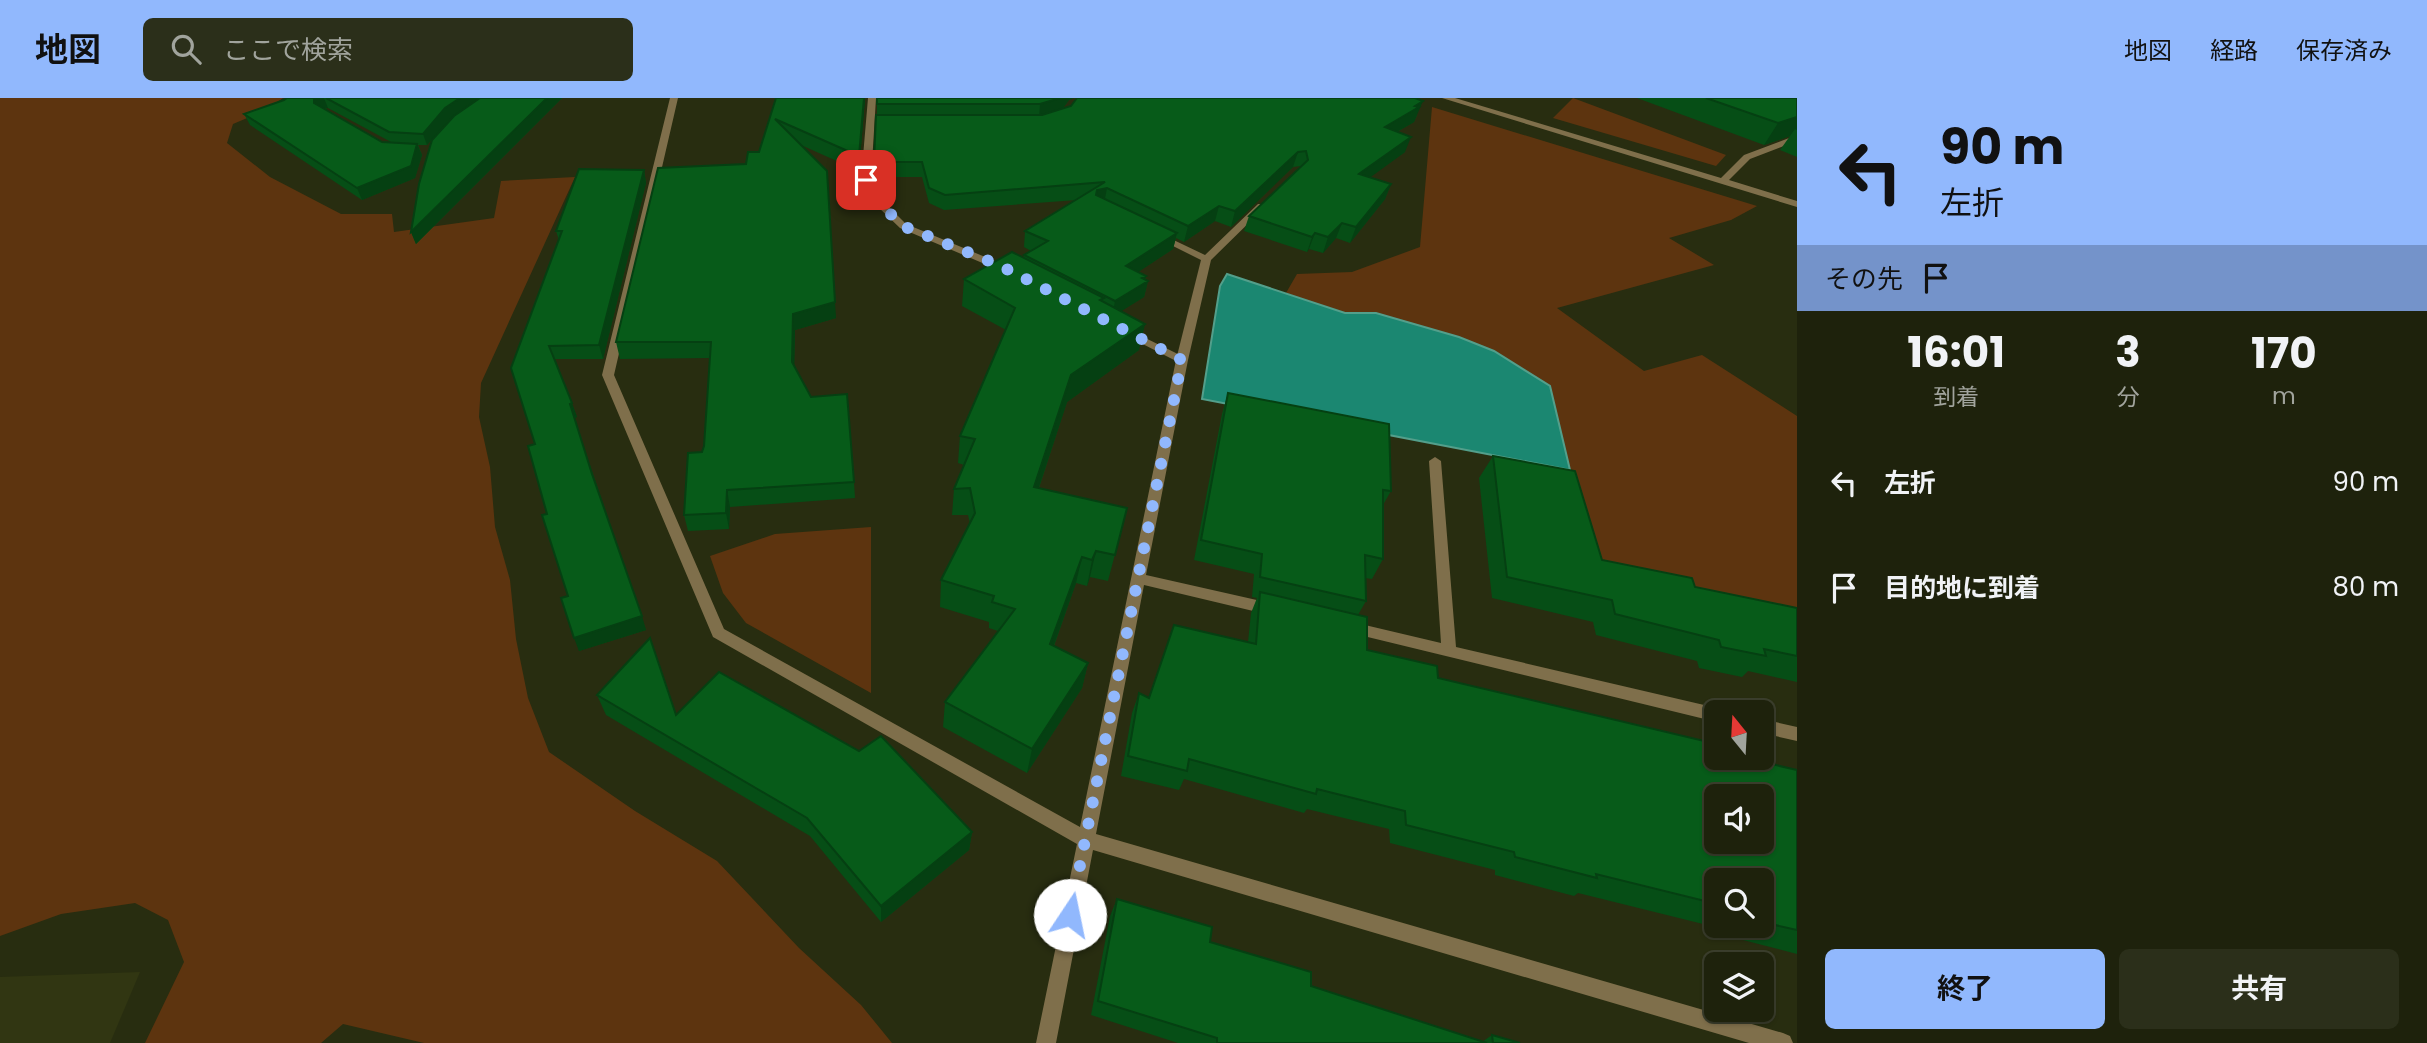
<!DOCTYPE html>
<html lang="ja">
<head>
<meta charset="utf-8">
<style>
  :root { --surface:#1e220c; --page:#2b2f1a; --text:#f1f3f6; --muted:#a1a49d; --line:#3c3f2d; --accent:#91b8fd }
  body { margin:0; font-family:Poppins,"Noto Sans JP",sans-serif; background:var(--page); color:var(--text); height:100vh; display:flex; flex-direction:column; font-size:26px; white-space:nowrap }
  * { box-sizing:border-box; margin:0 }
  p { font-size:23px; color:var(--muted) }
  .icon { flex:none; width:38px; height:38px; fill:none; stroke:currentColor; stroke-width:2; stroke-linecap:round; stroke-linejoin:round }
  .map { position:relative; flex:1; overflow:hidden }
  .side { display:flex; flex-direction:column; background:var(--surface); width:630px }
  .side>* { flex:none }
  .guide { background:#91b8fd; color:#111; overflow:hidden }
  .needle { width:46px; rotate:342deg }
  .controls { position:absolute; left:1704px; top:602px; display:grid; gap:14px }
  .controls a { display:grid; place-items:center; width:70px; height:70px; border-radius:10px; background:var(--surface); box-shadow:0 2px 5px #0004,0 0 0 2px var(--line); font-size:35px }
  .pin { position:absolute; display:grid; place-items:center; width:60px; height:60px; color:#fff; margin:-30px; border-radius:14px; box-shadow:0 4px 10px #0006 }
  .me { position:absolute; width:77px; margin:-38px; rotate:11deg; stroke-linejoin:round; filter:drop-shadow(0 0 5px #0008) }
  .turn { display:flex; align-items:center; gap:24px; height:147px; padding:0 28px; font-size:32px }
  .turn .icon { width:91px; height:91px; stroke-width:2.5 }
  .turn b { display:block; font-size:49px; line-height:60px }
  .then { display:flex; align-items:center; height:66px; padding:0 28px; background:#0003; gap:14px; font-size:26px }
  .eta { display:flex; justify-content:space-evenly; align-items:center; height:119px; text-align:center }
  .eta b { font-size:42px; font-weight:700; line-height:49px }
  .action { display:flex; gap:14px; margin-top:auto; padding:14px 28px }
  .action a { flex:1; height:80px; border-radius:10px; background:var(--accent); color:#111; font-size:28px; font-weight:700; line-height:80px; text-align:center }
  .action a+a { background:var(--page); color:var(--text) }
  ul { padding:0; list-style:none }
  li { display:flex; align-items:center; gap:21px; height:105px; padding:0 28px }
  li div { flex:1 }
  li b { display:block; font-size:26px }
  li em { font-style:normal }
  header { display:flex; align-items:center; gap:42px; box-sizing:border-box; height:98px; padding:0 35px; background:var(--accent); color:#111 }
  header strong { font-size:33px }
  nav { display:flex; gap:38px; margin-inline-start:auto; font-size:24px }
  .search { width:490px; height:63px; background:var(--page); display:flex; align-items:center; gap:18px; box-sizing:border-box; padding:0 24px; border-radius:10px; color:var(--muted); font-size:26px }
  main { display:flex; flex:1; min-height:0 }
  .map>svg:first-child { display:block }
  .built { fill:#313612 }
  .green { fill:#5d340f }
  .water { fill:#1b8771; stroke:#539f8b; stroke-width:2 }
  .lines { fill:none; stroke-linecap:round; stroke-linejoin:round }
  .lane { fill:#7f6f4b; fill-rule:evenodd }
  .street { fill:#7f6f4b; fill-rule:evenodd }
  .wall { fill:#064e16; fill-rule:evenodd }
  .shaded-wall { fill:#054012 }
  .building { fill:#075b19; stroke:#054012; stroke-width:2; fill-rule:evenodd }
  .route { stroke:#91b8fd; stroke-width:12; stroke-dasharray:0 21.6 }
</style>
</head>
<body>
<header>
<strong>地図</strong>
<div class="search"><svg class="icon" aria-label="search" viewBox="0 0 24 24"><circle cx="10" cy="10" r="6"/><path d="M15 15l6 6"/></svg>ここで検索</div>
<nav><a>地図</a><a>経路</a><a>保存済み</a></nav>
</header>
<main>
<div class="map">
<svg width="1797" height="945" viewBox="0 0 1797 945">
  <rect width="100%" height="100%" fill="#282d10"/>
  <!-- built -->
  <path class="built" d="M140 874 110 945H0V879Z"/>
  <!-- green -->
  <g class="green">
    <path d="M0 0H283L264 13 233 26 227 45 270 79 341 116H392L394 134 494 120 501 83 575 79 481 285 479 319 490 369 495 429 510 482 516 541 528 600 549 654 635 713 717 763 799 850 861 907 892 945H424L343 926 321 945H145L184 864 168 822 135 805 61 816 0 838Z"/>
    <path d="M1573 0 1726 57 1716 68 1553 20Z"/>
    <path d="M1432 9 1757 108 1731 122 1669 140 1714 167 1557 210 1644 273 1702 257 1797 318V522L1589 477 1570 372 1376 215H1345L1286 195 1297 176 1352 174 1420 149Z"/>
    <path d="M871 429V595L746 525 723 495 710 458 775 436Z"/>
  </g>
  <!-- water -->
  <path class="water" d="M1227 176 1345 215H1376L1459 239 1494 253 1550 288 1570 372 1202 301 1220 188Z"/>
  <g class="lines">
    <!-- lane -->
    <g class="lane">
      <path d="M868 0H876L871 82 883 103 906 126 1014 171V175H1006L900 130 876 107 861 82Z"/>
      <path d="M1127 231 1186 260 1188 262 1182 265 1178 264 1123 236V232Z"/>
    </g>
    <!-- street -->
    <g class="street">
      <path d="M670 0H678L614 277 724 531 1080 729 1176 262 1201 162 1153 138 1161 136 1205 157 1258 106H1264V110L1211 162 1188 262 1146 477 1270 505 1275 507 1277 511 1275 515 1270 517 1144 487 1096 736 1783 935 1790 938 1793 945H1749L1093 752 1056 945H1036L1077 746 713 539 602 277Z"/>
      <path d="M1442 0H1455L1721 80 1744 57 1797 37V43L1750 61 1729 82 1797 103V109Z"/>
      <path d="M1435 359 1441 363 1456 549 1717 610 1724 614H1717V624L1343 533 1341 529 1343 525 1348 523 1441 545 1429 363Z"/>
      <path d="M1762 621 1797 629V643L1762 635Z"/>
    </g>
  </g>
  <!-- wall -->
  <g class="wall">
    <path d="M287 0H562L416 146 411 134 456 17 449 22 427 47H418L422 57 415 80 362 102 250 27 244 16 284 2ZM328 10 391 44H382L324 11Z"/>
    <path d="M776 0H865L859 73 801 47 836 220 795 232 794 268 854 384 855 400 730 409 729 431 688 433 684 417 704 348 710 260 620 261 616 244 746 66 759 54Z"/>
    <path d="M877 0H1074L1069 2 1063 10 1417 1V18L1416 19 1414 24 1397 34 1405 54 1370 79 1391 86 1385 101 1350 145 1336 140 1323 155 1309 151 1307 154 1244 133 1249 118 1301 68 1293 69 1231 129 1215 123 1184 144 1176 140 1173 151 1138 174 1146 178 1145 182 1148 183 1144 199 1121 213 1139 252 1067 304 1039 390 1127 410 1108 483 1090 479 1087 488 1076 485 1054 548 1088 565 1082 590 1027 675 943 629 945 604 998 533 989 530V524L940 509 941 482 970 425 968 417H952L954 391 964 367 958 365 960 338 1006 232 962 208 964 181 1024 160V157L1031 153 1024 149 1025 133 1077 102 944 112 929 105 922 79H874V64L877 17Z"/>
    <path d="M1637 0H1797V59L1780 52 1790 38 1764 47Z"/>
    <path d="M644 72 646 85 603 261H555L577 319 574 320 593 376 646 532 579 553 568 498 547 416 535 346 559 142 556 133Z"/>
    <path d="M1228 295 1391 393 1383 407V461L1372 481 1365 480 1366 503 1358 517 1367 552 1438 580 1717 660 1797 672V856L1704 832 1703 826 1578 795 1574 798 1495 777V772L1390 745 1389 731 1307 711 1304 715 1184 681 1179 692 1121 678 1132 615 1139 595 1149 600 1248 544 1251 515 1257 500 1252 499 1254 476 1194 462 1222 316ZM1717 782H1762V828H1717Z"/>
    <path d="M1493 358 1602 462 1695 489 1797 510V584L1748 573 1742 579 1699 570 1697 563 1596 537 1593 524 1492 500 1479 380Z"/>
    <path d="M597 597 676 617 972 734 969 752 881 824 810 738 606 617Z"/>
    <path d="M1117 801 1210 844 1311 888 1482 944 1492 937 1520 945H1178L1091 917 1110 818Z"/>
  </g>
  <!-- shaded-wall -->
  <g class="shaded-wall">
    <path d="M314 0H324L328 10 319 11 314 5Z"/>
    <path d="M460 0H481L449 22 427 47 423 36 445 10Z"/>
    <path d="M547 0H562L416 146 411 134Z"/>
    <path d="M864 0H865L859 73V58Z"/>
    <path d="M1060 0H1074L1069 2 1060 14 1039 20 1040 6Z"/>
    <path d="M1423 3 1414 24 1379 44 1385 29 1415 8Z"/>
    <path d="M1797 19V32L1795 31 1790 38 1764 47 1778 25Z"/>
    <path d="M1411 39 1405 54 1353 92 1359 76Z"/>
    <path d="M417 46 422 57 415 80 362 102 357 90Z"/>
    <path d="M1298 54 1293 69 1231 129 1235 113Z"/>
    <path d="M644 72 646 85 603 261 599 247Z"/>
    <path d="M1391 86 1385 101 1350 145 1356 129Z"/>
    <path d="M1107 90 1104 106 1094 107 1097 92Z"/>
    <path d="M1219 108 1215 123 1184 144 1188 128Z"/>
    <path d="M1342 125 1336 140 1323 155 1328 139Z"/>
    <path d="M1177 135 1173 151 1123 184 1126 168Z"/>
    <path d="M1315 135 1309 151 1307 154 1312 139Z"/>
    <path d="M1146 178 1144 186 1148 183 1144 199 1112 219 1115 203Z"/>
    <path d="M835 204 836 220 795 232 794 281 792 264 793 216Z"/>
    <path d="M1145 226 1139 252 1067 304 1030 416 1034 389 1071 277Z"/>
    <path d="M572 305 577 319 574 320 570 306Z"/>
    <path d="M727 392 730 409 729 431 726 415Z"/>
    <path d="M1096 453 1090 479 1087 488 1092 462Z"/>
    <path d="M1082 459 1076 485 1045 572 1050 546Z"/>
    <path d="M642 518 646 532 579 553 574 540Z"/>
    <path d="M1088 565 1082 590 1027 675 1032 651Z"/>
    <path d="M972 734 969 752 881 824V808Z"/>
  </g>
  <!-- building -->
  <g class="building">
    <path d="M287 0H314V5L382 44 417 46 411 68 357 90 244 16 284 2Z"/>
    <path d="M326 0H460L445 10 423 36 389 34Z"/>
    <path d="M480 0H547L411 134 419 86 432 42 454 18Z"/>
    <path d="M776 0H864L859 58 775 21 827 73 835 204 793 216 792 264 811 299 847 296 854 384 727 392 726 415 684 417 688 355 702 354 704 348 711 244H616L658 70 746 66 748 54H759Z"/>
    <path d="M877 0H1060L1040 6H877Z"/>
    <path d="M1077 0H1415L1423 3 1415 8 1419 9 1385 29 1411 39 1359 76 1391 86 1356 129 1342 125 1328 139 1315 135 1312 139 1249 118 1308 62 1306 53 1298 54 1235 113 1219 108 1188 128 1107 90 1097 92 1096 97 1177 135 1126 168 1146 178 1142 180 1148 183 1115 203 1024 157 1048 143 1025 133 1105 84 945 97 929 90 922 64H874L876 17H1042L1071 8Z"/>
    <path d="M1706 0H1797V19L1778 25Z"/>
    <path d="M579 71 644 72 599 247 549 248 572 305 570 306 592 376 642 518 574 540 561 500 568 498 542 417 547 416 528 348 535 346 511 270 562 133H556Z"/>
    <path d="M1012 154 1104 200 1100 202 1145 226 1071 277 1034 389 1127 410 1115 457 1096 453 1092 462 1082 459 1050 546 1088 565 1032 651 945 604 1015 511 992 504 994 498 941 482 975 415 970 390 954 391 975 341 960 338 1015 210 964 181Z"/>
    <path d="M1228 295 1389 326 1391 393 1383 392V461L1365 457 1366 503 1260 479 1262 456 1201 442Z"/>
    <path d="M1493 358 1575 373 1602 462 1692 480 1695 489 1797 510V558L1764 551 1766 558 1721 549 1719 542 1615 516 1612 502 1507 479Z"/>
    <path d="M1260 494 1367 519V552L1437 568 1438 580 1717 646V660H1745L1797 672V832L1762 824V782H1717V806L1596 776 1597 780 1515 759 1514 754 1406 727 1405 713 1317 691 1316 696 1189 661 1187 673 1128 658 1139 595 1149 600 1174 527 1256 546ZM1717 698H1762V744H1717Z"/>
    <path d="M650 540 676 617 719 574 859 653 881 638 972 734 881 808 807 720 597 597Z"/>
    <path d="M1117 801 1212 829 1210 844 1311 874V888L1487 945H1217V940L1098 903Z"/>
    <path d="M1492 937 1520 945H1493Z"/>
  </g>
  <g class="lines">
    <!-- route -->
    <path class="route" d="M866 82 879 105 903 128 999 167 1182 262 1070 817"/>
  </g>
</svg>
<div class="controls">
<a><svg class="needle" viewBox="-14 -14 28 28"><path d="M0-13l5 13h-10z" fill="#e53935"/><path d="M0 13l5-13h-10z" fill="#a1a49d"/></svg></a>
<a><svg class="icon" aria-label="sound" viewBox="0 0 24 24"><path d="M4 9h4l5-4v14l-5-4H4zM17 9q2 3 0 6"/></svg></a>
<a><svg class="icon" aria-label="search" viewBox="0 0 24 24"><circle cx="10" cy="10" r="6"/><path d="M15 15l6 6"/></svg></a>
<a><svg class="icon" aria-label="layers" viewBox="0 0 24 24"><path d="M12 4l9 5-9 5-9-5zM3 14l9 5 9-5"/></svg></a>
</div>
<div class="pin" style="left:866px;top:82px;background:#d93025"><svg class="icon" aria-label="arrive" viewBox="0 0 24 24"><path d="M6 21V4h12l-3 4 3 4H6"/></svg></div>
<svg class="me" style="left:1070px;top:817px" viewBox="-20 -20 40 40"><circle r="19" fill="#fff"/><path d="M0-13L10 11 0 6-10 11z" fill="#91b8fd"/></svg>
</div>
<section class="side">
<div class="guide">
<div class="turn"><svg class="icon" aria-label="left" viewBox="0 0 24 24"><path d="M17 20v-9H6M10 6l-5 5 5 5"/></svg><div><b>90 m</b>左折</div></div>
<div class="then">その先<svg class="icon" aria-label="arrive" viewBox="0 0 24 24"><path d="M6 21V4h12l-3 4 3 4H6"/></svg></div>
</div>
<div class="eta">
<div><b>16:01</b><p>到着</p></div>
<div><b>3</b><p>分</p></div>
<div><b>170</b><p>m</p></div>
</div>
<ul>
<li><svg class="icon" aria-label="left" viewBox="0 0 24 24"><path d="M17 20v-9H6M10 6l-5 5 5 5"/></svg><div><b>左折</b></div><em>90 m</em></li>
<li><svg class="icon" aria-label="arrive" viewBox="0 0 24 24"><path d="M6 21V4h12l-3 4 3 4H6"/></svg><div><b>目的地に到着</b></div><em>80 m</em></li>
</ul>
<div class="action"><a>終了</a><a>共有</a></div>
</section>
</main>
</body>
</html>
